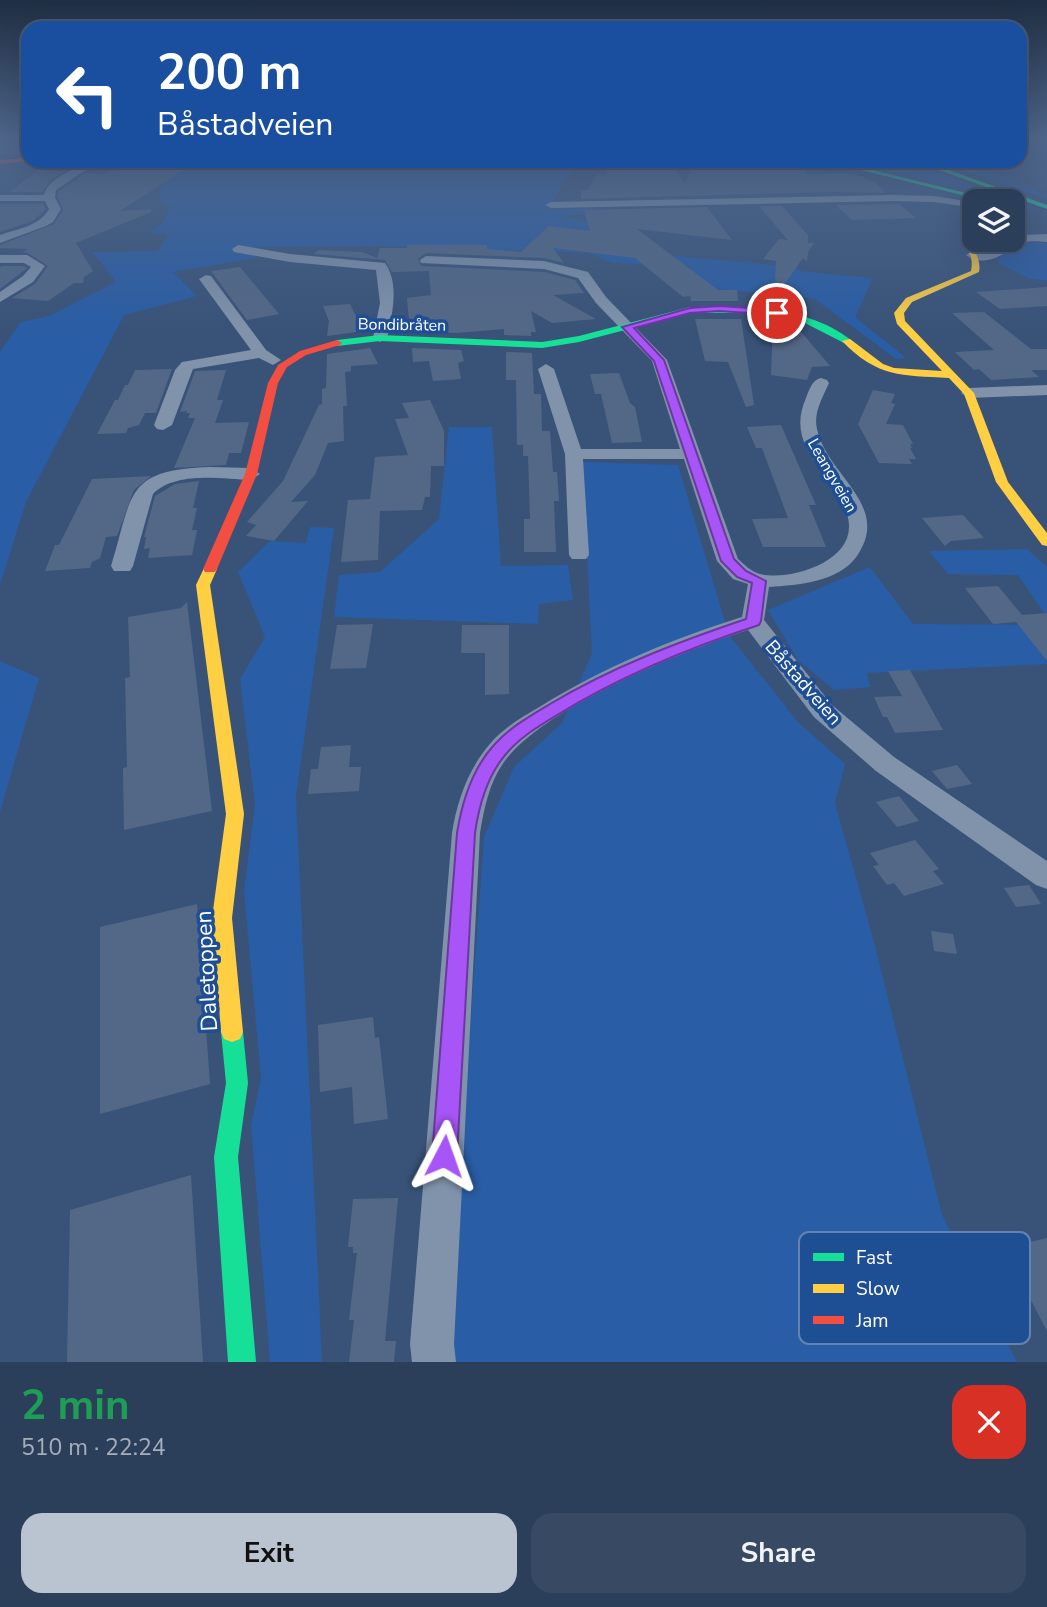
<!DOCTYPE html>
<html lang="en">
<head>
<meta charset="utf-8">
<style>
  :root { --surface:#2b3e5a; --page:#374963; --text:#f1f3f6; --muted:#a6aebb; --line:#475770; --accent:#bac3d0 }
  body { margin:0; font-family:"Nunito Sans",sans-serif; background:var(--page); color:var(--text); height:100vh; display:flex; flex-direction:column; font-size:26px; white-space:nowrap }
  * { box-sizing:border-box; margin:0 }
  p { font-size:23px; color:var(--muted) }
  .icon { flex:none; width:38px; height:38px; fill:none; stroke:currentColor; stroke-width:2; stroke-linecap:round; stroke-linejoin:round }
  .map { position:relative; height:1362px; overflow:hidden }
  .panel { display:flex; flex-direction:column; background:var(--surface); flex:1 }
  .panel>* { flex:none }
  .top-card { position:absolute; left:21px; top:21px; width:1006px; height:147px; border-radius:21px; box-shadow:0 7px 28px #0002,0 0 0 2px var(--line); background:#1a4fa0; color:#fff; overflow:hidden }
  .buttons { position:absolute; left:962px; top:189px; display:grid; gap:14px }
  .buttons a { display:grid; place-items:center; width:63px; height:63px; border-radius:14px; background:var(--surface); box-shadow:0 7px 28px #0002,0 0 0 2px var(--line); font-size:35px }
  .pin { position:absolute; display:grid; place-items:center; width:60px; height:60px; color:#fff; margin:-30px; border:4px solid #fff; border-radius:50%; box-shadow:0 2px 7px #0007 }
  .me { position:absolute; width:77px; margin:-38px; rotate:4deg; stroke-linejoin:round; filter:drop-shadow(0 0 5px #0008) }
  .turn { display:flex; align-items:center; gap:24px; height:147px; padding:0 21px; font-size:32px }
  .turn .icon { width:91px; height:91px; stroke-width:2.5 }
  .turn b { display:block; font-size:49px; line-height:60px }
  .round { display:grid; place-items:center; flex:none; width:74px; height:74px; border-radius:21px; background:var(--page) }
  .headline { display:flex; align-items:center; justify-content:space-between; height:119px; padding:0 21px }
  h1 { font-size:42px; font-weight:700; line-height:52px; color:#1e9e55 }
  .button { display:flex; gap:14px; margin-top:auto; padding:14px 21px }
  .button a { flex:1; height:80px; border-radius:21px; background:var(--accent); color:#111; font-size:28px; font-weight:700; line-height:80px; text-align:center }
  .button a+a { background:var(--page); color:var(--text) }
  .map>svg:first-child { display:block }
  .green { fill:#295da5 }
  .building { fill:#536886 }
  .lines { fill:none; stroke-linecap:round; stroke-linejoin:round }
  .street { fill:#8093ab; fill-rule:evenodd }
  .fast { fill:#16e098; fill-rule:evenodd }
  .slow { fill:#ffcf43; fill-rule:evenodd }
  .jam { fill:#f24e42; fill-rule:evenodd }
  .route { fill:#a855f7; stroke:#6d37a1; stroke-width:2 }
  .labels { text-anchor:middle; stroke-width:7; stroke-linejoin:round; paint-order:stroke }
  .far-street-label { font-size:16px; fill:#fff; stroke:#1e4e93 }
  .street-label { font-size:19px; fill:#fff; stroke:#1e4e93 }
  .near-street-label { font-size:23px; fill:#fff; stroke:#1e4e93 }
  .key { fill:#1e4e93; stroke:#6283b3; stroke-width:2 }
  .key-label { font-size:19px; fill:#fff }
</style>
</head>
<body>
<div class="map">
<svg width="1047" height="1362" viewBox="0 0 1047 1362">
  <rect width="100%" height="100%" fill="#395378"/>
  <!-- green -->
  <g class="green">
    <path d="M153 161 198 165 199 173 216 162H580L560 188 549 210 597 208 593 214 561 216 588 222 635 252 796 267 800 271 873 278 855 317 906 358 896 359 815 299 679 285 690 266 613 263 588 253 380 246 246 247 257 258 173 272 197 296 124 315 26 502 0 585V352L21 322 49 316 116 282 92 252 158 251 168 235 151 232 164 221 170 207 162 202 158 192 179 166Z"/>
    <path d="M844 161 888 168 901 166 892 161H907L1047 213 1013 204V201C996 201 988 193 973 189 929 180 887 172 844 161Z"/>
    <path d="M938 161H968L1047 195V199Z"/>
    <path d="M1033 242 1047 243V281L1028 278 998 263 1001 254Z"/>
    <path d="M449 427H492L501 566 568 565 573 600 539 604 538 624 334 617 339 575 380 572 439 519Z"/>
    <path d="M582 462 678 465 729 635 798 722 845 764 835 803 874 942 942 1215 1017 1362H446L484 837 514 767 562 723 592 653Z"/>
    <path d="M310 527 334 528 296 796 322 1362H270L251 1125 261 1078 244 891 255 805 240 679 265 637 238 572 270 541 306 543Z"/>
    <path d="M1027 549 1047 567V617L1018 575 948 574 929 551Z"/>
    <path d="M870 567 913 624 1047 625V664L867 673 870 687 834 690 798 660 768 610Z"/>
    <path d="M0 661 39 678 0 812Z"/>
  </g>
  <!-- building -->
  <g class="building">
    <path d="M0 139H28V153L0 155Z"/>
    <path d="M144 161 188 167 120 211 151 209V212L76 243 93 271 84 277 83 283H74L48 301 12 298 35 284 48 266 28 253 23 252 28 249 0 248V245L54 224 63 210 58 197V192L85 173 102 174Z"/>
    <path d="M694 163 800 165 807 174 850 173 864 177V179L874 181 886 193 822 192 581 199V190H588L597 174 605 175 610 167 674 168 685 183Z"/>
    <path d="M38 170 63 172 51 180 42 192H10Z"/>
    <path d="M0 204H43L46 209 33 221 0 232Z"/>
    <path d="M899 204 916 218 852 220 836 205Z"/>
    <path d="M759 206H782L808 235V243H814L808 252 807 262 803 258 774 299 776 261 763 259 779 239 788 240Z"/>
    <path d="M707 207 732 240 637 229 718 290H737L738 301H691L690 296 683 297 635 258 553 248 564 263 544 258 426 253 418 259 421 266 544 272 575 280 584 293 553 295 596 319 552 323 531 311 536 332H531V336L504 335V329L456 333 410 331 407 298 431 295 429 271 392 272 385 260 314 254 318 250 362 252 377 258 380 248H407V245H487V249L521 252 549 226 590 231 584 210Z"/>
    <path d="M3 266H23L27 268 0 289V267Z"/>
    <path d="M240 267 279 314 247 320 211 271Z"/>
    <path d="M1047 287V306L1000 309 976 292Z"/>
    <path d="M350 304 363 331 327 336 329 321 323 306Z"/>
    <path d="M984 312 1031 349H1047V370H1031L1039 377 991 380 979 369 974 370 955 352 994 350 952 313Z"/>
    <path d="M695 319H741L754 405 746 407 728 362 705 361Z"/>
    <path d="M773 323 797 327 830 366 812 367 807 380 771 375Z"/>
    <path d="M370 348 378 364 351 366V371L345 372 347 406H343L344 441 328 443 315 475 291 502 308 501 274 541 246 536 256 525 247 522 283 481 319 405 322 404V389L326 388 327 354Z"/>
    <path d="M412 348 461 350 464 361 458 363 461 379 433 381 429 361 413 362Z"/>
    <path d="M506 352 532 353 534 394H541L542 431H550L553 472H557L559 501H554L556 552H524V519H530L528 456H523V445H517L516 380H506Z"/>
    <path d="M172 369 156 413H145L139 425 128 428 126 433 97 434 115 400H118L125 385H128L135 370Z"/>
    <path d="M226 370 217 400H223L215 423 249 422 241 453H229L226 465 174 468 195 418H188L190 413H186L187 411 180 412 195 371Z"/>
    <path d="M619 373 630 403 635 407 642 442 612 443 601 394H595L590 374Z"/>
    <path d="M873 390 895 394 891 403 895 404 886 424 903 425 913 444H910L912 448H910L916 459H909L912 464 879 463 858 424Z"/>
    <path d="M430 400 444 431V466H431L430 497H425L422 510 380 511 378 560 341 562 348 500 370 499 375 457 408 455 395 419 409 418 402 403Z"/>
    <path d="M781 425 816 505H809L826 547H763L752 519 788 518 762 448H756L747 427Z"/>
    <path d="M151 476 134 490 117 536 106 537 100 558 92 562 90 568 45 571 55 545H59L92 479Z"/>
    <path d="M199 481 193 508H197L192 530H197L192 555 148 558 150 548 144 549 146 537H144L155 496 175 484Z"/>
    <path d="M963 515 984 538 951 541 945 546 922 518Z"/>
    <path d="M998 586 1022 615 1047 613V661L1016 622 993 624 965 588Z"/>
    <path d="M187 602 212 811 124 830 123 768 127 767 125 678 130 677 128 617 181 608Z"/>
    <path d="M373 624 366 668 330 669 337 625Z"/>
    <path d="M462 625H509V694L485 695V653H461Z"/>
    <path d="M910 670 943 730 895 733 887 717H883L874 697 902 696 888 671Z"/>
    <path d="M351 745 349 767H361L359 791 308 794 311 769H318L321 747Z"/>
    <path d="M957 765 972 784 947 789 932 771Z"/>
    <path d="M899 796 919 821 897 827 876 802Z"/>
    <path d="M915 840 939 869 933 871 944 884 904 896 894 883 887 885 873 866 879 865 870 853Z"/>
    <path d="M1029 885 1041 904 1016 907 1004 888Z"/>
    <path d="M197 904 210 1084 100 1114V927Z"/>
    <path d="M931 931 953 934 957 954 934 951Z"/>
    <path d="M373 1017 375 1038 379 1037 388 1119 354 1124 352 1087 320 1092 318 1025Z"/>
    <path d="M191 1175 203 1362H67L70 1210Z"/>
    <path d="M398 1198 385 1341H396L394 1362H349L354 1320H349L357 1253H353V1247H348L353 1199Z"/>
    <path d="M1047 1238V1331L1004 1248Z"/>
  </g>
  <g class="lines">
    <!-- street -->
    <g class="street">
      <path d="M101 161H119L84 171 56 190 55 198 61 209 53 222 46 226 0 243V235C17 229 40 226 49 209L45 201H0V195H44C49 175 84 165 101 161Z"/>
      <path d="M604 161H666L661 164H609Z"/>
      <path d="M894 195 934 196 972 202H975V208L934 202 894 201 551 208 545 205 551 202Z"/>
      <path d="M1047 234V242C1040 242 1031 240 1024 243 1007 251 985 270 966 255L972 251H994L1020 235Z"/>
      <path d="M238 245 290 254 385 263C400 284 392 315 387 338L380 342 373 338 380 303 376 270 290 262 234 252 232 249Z"/>
      <path d="M0 255H27L45 266 33 282 0 302V292L23 276 31 267 24 263H0Z"/>
      <path d="M426 256 544 261 588 272 606 297 667 360 738 559C745 565 750 571 760 574 789 581 851 563 849 525 846 477 781 454 806 398 809 390 812 380 821 378L827 380 829 383C823 397 813 413 817 429 827 476 892 505 857 556 839 582 798 585 769 587L764 620 832 705 894 757 1047 861V889L1036 885 876 771 814 717 748 630C684 650 543 708 504 762 489 783 484 809 480 833L454 1344 456 1362H412L410 1344 452 833C457 801 468 770 489 745 503 728 522 717 541 706 604 667 672 639 742 617L748 584 733 579 717 561 684 459H583L589 555 586 559H572L569 555 565 454 538 369 546 364 554 369 581 449H680L652 361 596 303 578 278 544 269 421 263 420 260Z"/>
      <path d="M206 275 211 276 266 350 281 360 273 365 259 358 193 369 172 425 163 430 157 429 154 425 175 370 182 362 251 350 199 279Z"/>
      <path d="M1047 385V395L969 398 961 393 969 388Z"/>
      <path d="M209 467 251 468 260 474 251 480C221 479 176 471 153 494L133 566 130 571H114L111 566C133 495 124 470 209 467Z"/>
    </g>
    <!-- fast -->
    <g class="fast">
      <path d="M825 161H836L990 199 986 201Z"/>
      <path d="M914 161H923L1047 205V209Z"/>
      <path d="M690 307C743 307 808 305 852 341L844 343 803 322 751 313H690L579 342 542 348 380 341 337 346 332 343 337 340 380 335 542 342 579 336Z"/>
      <path d="M232 1022 240 1025 243 1032 248 1083 238 1157 256 1362H228L214 1157 226 1083 221 1032 224 1025Z"/>
    </g>
    <!-- slow -->
    <g class="slow">
      <path d="M972 202H975C975 214 966 222 968 235 971 249 982 257 979 272L912 302 904 313 905 321 974 393 1008 482 1047 533V546L1042 545 996 482 964 394 949 378C901 375 878 378 842 341L850 339 883 364 894 368 942 371 897 324 894 313 906 298 971 271C977 243 944 239 972 202Z"/>
      <path d="M210 565 217 569 210 585 244 814 232 918 243 1032 240 1039 232 1042 224 1039 221 1032 212 918 226 814 196 585 205 566Z"/>
    </g>
    <!-- jam -->
    <g class="jam">
      <path d="M28 158 30 161 0 164V160Z"/>
      <path d="M337 340 342 343 340 345 306 355 287 367 278 383 257 474 217 569 215 572H205L203 569 245 474 268 383 278 365 300 351Z"/>
    </g>
  </g>
  <!-- sky -->
  <linearGradient id="sky" x2="0" y2="1"><stop stop-color="#1f2e42"/><stop offset="0.42" stop-color="#4e668b"/><stop offset="1" stop-color="#4e668b" stop-opacity="0"/></linearGradient>
  <rect width="1047" height="330" fill="url(#sky)"/>
  <!-- route -->
  <path class="route" d="M719 306 777 310 782 313 777 315 719 311 690 313 634 328 664 360 734 559 746 571 766 581 761 621 759 625C688 648 621 676 557 715 539 726 520 737 506 754 487 776 479 805 475 833L457 1156 453 1164 444 1168 436 1164 432 1156 457 833C462 802 472 769 494 745 509 728 530 716 550 704 612 667 678 642 746 619L752 583 737 577 721 561 654 361 622 327 690 308Z"/>
  <g class="labels">
    <!-- far-street labels -->
    <g class="far-street-label">
      <text transform="translate(402 324) rotate(1)" y="6">Bondibråten</text>
      <text transform="translate(833 475) rotate(60)" y="6">Leangveien</text>
    </g>
    <!-- street labels -->
    <g class="street-label">
      <text transform="translate(804 682) rotate(49)" y="7">Båstadveien</text>
    </g>
    <!-- near-street labels -->
    <g class="near-street-label">
      <text transform="translate(206 971) rotate(-93)" y="8">Daletoppen</text>
    </g>
  </g>
  <!-- legend -->
  <rect x="799" y="1232" width="231" height="112" rx="10" class="key"/>
  <rect x="813" y="1253" width="31" height="8" fill="#16e098"/>
  <rect x="813" y="1284" width="31" height="9" fill="#ffcf43"/>
  <rect x="813" y="1316" width="31" height="8" fill="#f24e42"/>
  <g class="key-label">
    <text x="856" y="1264">Fast</text>
    <text x="856" y="1295">Slow</text>
    <text x="856" y="1327">Jam</text>
  </g>
</svg>
<div class="buttons">
<a><svg class="icon" aria-label="layers" viewBox="0 0 24 24"><path d="M12 4l9 5-9 5-9-5zM3 14l9 5 9-5"/></svg></a>
</div>
<div class="pin" style="left:777px;top:313px;background:#d93025"><svg class="icon" aria-label="arrive" viewBox="0 0 24 24"><path d="M6 21V4h12l-3 4 3 4H6"/></svg></div>
<svg class="me" style="left:444px;top:1156px" viewBox="-20 -20 40 40"><path d="M0-17L14 15 0 8-14 15z" fill="#a855f7" stroke="#fff" stroke-width="4"/></svg>
<div class="top-card">
<div class="turn"><svg class="icon" aria-label="left" viewBox="0 0 24 24"><path d="M17 20v-9H6M10 6l-5 5 5 5"/></svg><div><b>200 m</b>Båstadveien</div></div>
</div>
</div>
<section class="panel">
<div class="headline"><div><h1>2 min</h1><p>510 m · 22:24</p></div><a class="round" style="background:#d93025;color:#fff"><svg class="icon" aria-label="close" viewBox="0 0 24 24"><path d="M6 6l12 12M18 6L6 18"/></svg></a></div>
<div class="button"><a>Exit</a><a>Share</a></div>
</section>
</body>
</html>
